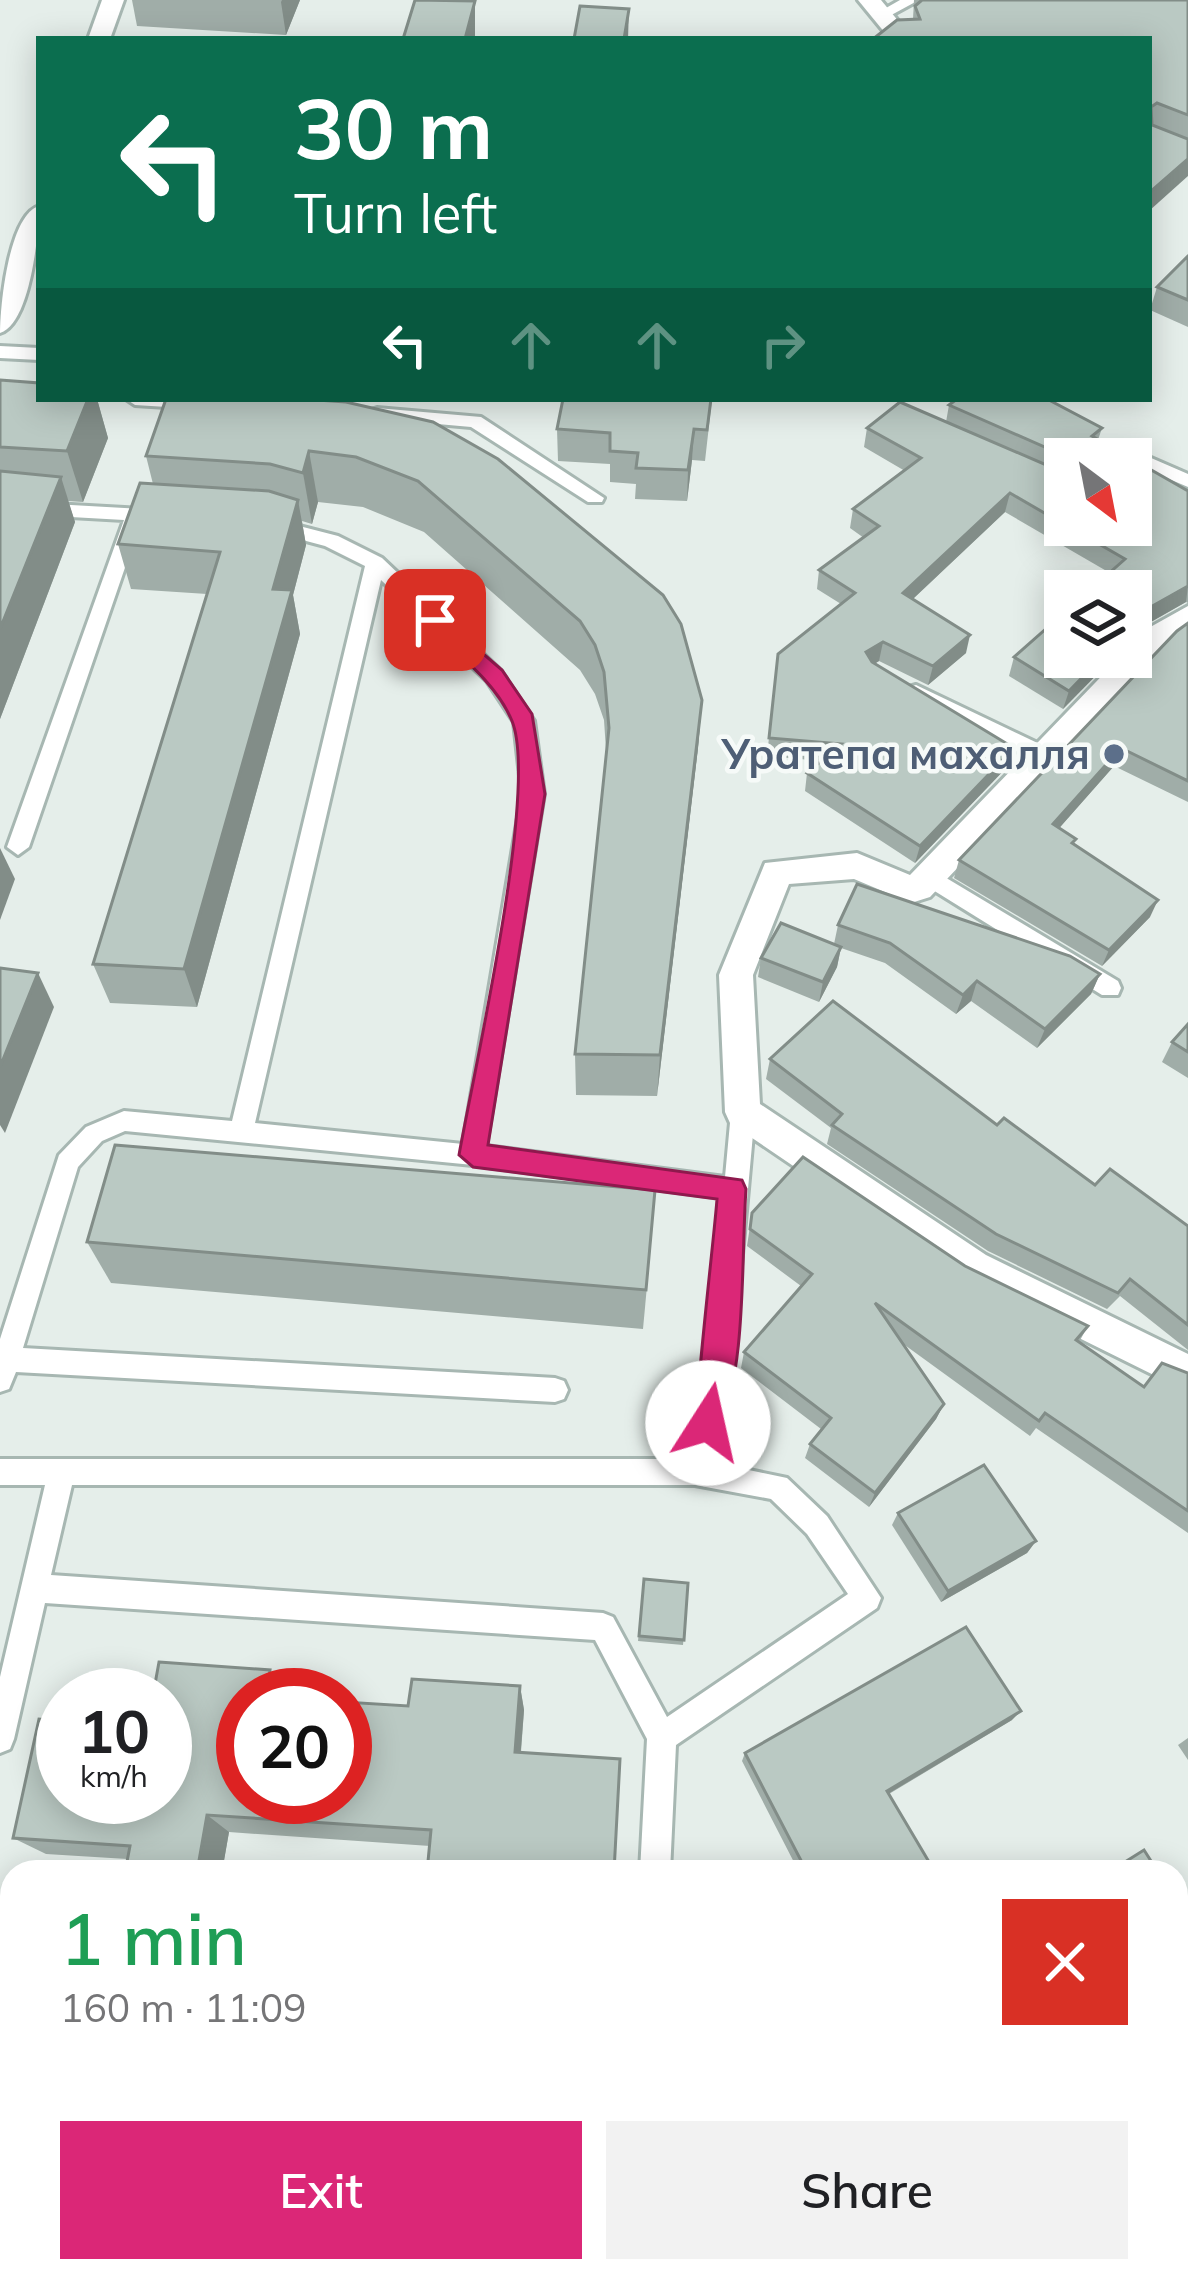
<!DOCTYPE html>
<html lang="en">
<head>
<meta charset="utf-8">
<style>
  :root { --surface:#fff; --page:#f2f2f2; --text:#202124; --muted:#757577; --accent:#db2777 }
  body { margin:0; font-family:Mulish,sans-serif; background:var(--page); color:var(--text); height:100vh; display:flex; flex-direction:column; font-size:45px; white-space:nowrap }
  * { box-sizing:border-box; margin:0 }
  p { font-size:39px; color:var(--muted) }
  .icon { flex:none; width:66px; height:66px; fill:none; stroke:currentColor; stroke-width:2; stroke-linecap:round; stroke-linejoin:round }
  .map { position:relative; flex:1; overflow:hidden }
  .side { position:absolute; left:0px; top:1860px; width:1188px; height:423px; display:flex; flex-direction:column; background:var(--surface); border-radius:36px 36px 0 0; box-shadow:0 6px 30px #0003 }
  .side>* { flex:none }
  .banner { position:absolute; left:36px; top:36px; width:1116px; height:366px; border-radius:0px; box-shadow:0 6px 30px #0003; background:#0b6e4f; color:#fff; overflow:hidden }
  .needle { width:78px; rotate:148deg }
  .buttons { position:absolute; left:1044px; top:438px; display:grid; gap:24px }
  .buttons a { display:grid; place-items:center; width:108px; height:108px; border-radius:0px; background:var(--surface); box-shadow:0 6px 30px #0003; font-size:60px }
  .speed { position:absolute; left:36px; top:1668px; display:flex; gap:24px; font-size:60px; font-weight:700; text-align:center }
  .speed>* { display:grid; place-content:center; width:156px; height:156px; border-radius:50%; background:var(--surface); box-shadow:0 6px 30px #0003; line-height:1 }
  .speed small { font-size:30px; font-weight:400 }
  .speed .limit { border:18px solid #d22; background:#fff; color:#111 }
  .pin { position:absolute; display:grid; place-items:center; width:102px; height:102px; color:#fff; margin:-51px; border-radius:24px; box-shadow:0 6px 18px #0006 }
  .me { position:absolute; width:132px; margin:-66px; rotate:10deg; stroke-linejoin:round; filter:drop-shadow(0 0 9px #0008) }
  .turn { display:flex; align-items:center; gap:42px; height:252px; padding:0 60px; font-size:54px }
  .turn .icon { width:156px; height:156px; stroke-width:2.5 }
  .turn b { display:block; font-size:84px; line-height:102px }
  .lanes { display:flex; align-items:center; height:114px; padding:0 60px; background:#0003; justify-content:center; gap:60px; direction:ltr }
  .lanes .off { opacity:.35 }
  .round { display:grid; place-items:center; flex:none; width:126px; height:126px; border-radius:0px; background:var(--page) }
  .headline { display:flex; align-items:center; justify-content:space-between; height:204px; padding:0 60px }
  h1 { font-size:72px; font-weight:600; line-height:90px; color:#1e9e55 }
  .action { display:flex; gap:24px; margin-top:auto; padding:24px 60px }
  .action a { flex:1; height:138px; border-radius:0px; background:var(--accent); color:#fff; font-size:48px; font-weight:600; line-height:138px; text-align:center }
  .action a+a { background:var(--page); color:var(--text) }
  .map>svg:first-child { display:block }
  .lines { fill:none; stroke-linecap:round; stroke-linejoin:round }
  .canal { fill:#8cc7d4; fill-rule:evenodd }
  .lane-casing { stroke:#a7b7b2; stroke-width:6 }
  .street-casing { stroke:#a7b7b2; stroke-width:6 }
  .lane { fill:#fff; fill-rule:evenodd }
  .street { fill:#fff; fill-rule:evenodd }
  .wall { fill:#a0ada8; fill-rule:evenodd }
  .shaded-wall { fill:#828d88 }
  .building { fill:#bac9c3; stroke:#828d88; stroke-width:3 }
  .route { fill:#db2777; stroke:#8e194d; stroke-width:3 }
  .service-dot { fill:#5c6f8a; stroke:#f6faf8; stroke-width:4.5 }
  .labels { text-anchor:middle; stroke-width:9; stroke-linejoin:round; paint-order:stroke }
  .service-label { font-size:42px; font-weight:bold; fill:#4e5e75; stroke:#f6faf8; text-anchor:end }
</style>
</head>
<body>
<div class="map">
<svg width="1188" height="2282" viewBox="0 0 1188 2282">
  <rect width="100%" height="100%" fill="#e5eeea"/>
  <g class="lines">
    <!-- canal -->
    <g class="canal">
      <path d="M1188 2109V2181L1176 2184V2112Z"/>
      <path d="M531 2271H602L606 2281 527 2282Z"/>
    </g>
    <defs>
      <g id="lane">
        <path d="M900 0H919L884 19 872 16Z"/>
        <path d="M0 346 39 348V360L0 358Z"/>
        <path d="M126 399H205L208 403 199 409 135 405Z"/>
        <path d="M377 408 481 417 604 498 602 502H588L471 427 371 418V410Z"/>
        <path d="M1135 451 1188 474V487L1136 465 1131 466V459H1122Z"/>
        <path d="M0 501 160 510 169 516 160 522 141 521 29 847 18 855 7 847 124 520 0 513Z"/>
        <path d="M272 519 338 536 382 558 501 671 534 721 544 794 486 1146 725 1177 731 1112 735 1105H751L755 1112 732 1365 711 1462 787 1478 827 1516 881 1598 877 1608 676 1745 670 1872H640L647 1739 595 1640 45 1603 14 1739 10 1749 0 1753V1677L45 1485H0V1459H685L706 1365 723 1198 473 1165 125 1131 102 1141 78 1167 23 1348 555 1378 564 1381 568 1390 564 1399 555 1402 16 1372 9 1389 0 1392V1339L59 1155 86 1127 124 1111 232 1121 365 566 325 546 265 530 263 525ZM381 580 487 681 514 722 522 794 463 1144 255 1123ZM72 1485H695L771 1499 807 1534 848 1594 667 1717 613 1617 603 1613 51 1575Z"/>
        <path d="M916 685 1050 749 1053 755 1043 763 1036 761 909 697V687Z"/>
        <path d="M928 867 1118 981 1121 988 1118 995H1102L920 882 917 876Z"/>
        <rect x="619" y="2271" width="34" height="11"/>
      </g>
      <g id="street">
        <path d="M102 0H124L110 39H88Z"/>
        <path d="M858 0H881L913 39H890Z"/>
        <path d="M39 206C39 234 30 324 0 333 0 305 9 215 39 206Z"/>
        <path d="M1188 606V631L1167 646 930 897 911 903 854 879 789 884 753 975 760 1104 986 1255 1188 1354V1392L960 1279 730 1123 725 1112 719 975 765 863 857 853 910 875 1120 657H1131V645L1145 630Z"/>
      </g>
    </defs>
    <!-- lane casing -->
    <use href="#lane" class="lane-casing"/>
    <!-- street casing -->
    <use href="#street" class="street-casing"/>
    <!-- lane -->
    <use href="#lane" class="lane"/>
    <!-- street -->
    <use href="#street" class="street"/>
  </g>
  <!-- wall -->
  <g class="wall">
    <path d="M132 0H300L286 35 137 26Z"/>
    <path d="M914 0H1188V176L913 19Z"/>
    <path d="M1188 256V327L1150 310 1157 287Z"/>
    <path d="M0 380 39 399H97L108 438 83 502 68 501 75 522 0 719Z"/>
    <path d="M563 399H712L705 461 692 460 687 501 635 499 636 484 610 482V464L558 461 557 429Z"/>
    <path d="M346 402 702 700 698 748 657 1096 576 1095 575 1054 606 750 604 720 595 694 580 670 424 532 363 507 318 502 312 524 302 521 306 545 293 595 300 634 197 1007 110 1003 93 964 207 594 131 589 118 544 153 484 146 456Z"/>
    <path d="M949 405 1102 428 1098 440 1188 491V603L1186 602 1142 627 1131 640V591L1110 573 1005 512 913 599 966 653 928 685 879 661 874 664 1008 766 915 863 805 791 807 773 821 761 767 756 778 654 841 604 817 589 819 570 864 538 850 528 853 509 905 471 864 447 867 428 946 422ZM1065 459H1131L1065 525Z"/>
    <path d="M1188 623V802L1114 766 1059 828 1150 917 1102 966 954 878 959 860Z"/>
    <path d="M1014 657H1114L1063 709 1009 676Z"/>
    <path d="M838 925 1100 974 1091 994 1037 1048 971 1001 956 1014 885 963 841 948 837 967 819 1002 758 977 761 958 834 944Z"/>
    <path d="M1188 1024V1078L1162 1062 1172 1042Z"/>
    <path d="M770 1059 997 1125 1095 1185 1188 1226V1350L1120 1296 1107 1309 988 1251 827 1144 831 1128 766 1079Z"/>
    <path d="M752 1213 965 1266 1088 1326 1079 1342 1144 1387 1188 1373V1533L1036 1428 1030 1436 902 1343 944 1404 936 1419 869 1507 805 1458 810 1444 821 1429 741 1368 744 1352 801 1286 747 1246Z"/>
    <path d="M652 1232 643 1329 111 1283 87 1242Z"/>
    <path d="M898 1513 1036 1541 1027 1553 941 1602 892 1525Z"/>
    <path d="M644 1579 688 1583 683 1645 638 1641Z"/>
    <path d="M270 1670 288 1695H243L408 1706 520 1686 524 1710 521 1752 430 1846 229 1832 222 1872H125L127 1859 46 1854 13 1838 63 1797Z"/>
    <path d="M1012 1720 889 1794 935 1872H799L742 1761 745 1753Z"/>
    <path d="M1188 1738V1760L1178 1745Z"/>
  </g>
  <!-- shaded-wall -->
  <g class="shaded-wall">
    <path d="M282 0H300L286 35 281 2Z"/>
    <path d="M475 1V39H465Z"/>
    <path d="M629 9 628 39H624Z"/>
    <path d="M1188 159V176L1149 211V193Z"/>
    <path d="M88 399H97L108 438 83 502 67 451Z"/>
    <path d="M694 429 692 460 687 501 688 470Z"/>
    <path d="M309 451 318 502 312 524 303 473Z"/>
    <path d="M61 477 75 522 0 719V629Z"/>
    <path d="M1010 493 1005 512 899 612 903 593Z"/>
    <path d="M298 500 306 545 293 595 300 634 197 1007 184 969 273 589Z"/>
    <path d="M1188 586 1186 602 1142 627 1132 637 1134 623 1149 608Z"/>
    <path d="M970 635 966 653 928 685 933 666Z"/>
    <path d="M883 642 879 661 863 671 866 652Z"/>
    <path d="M1102 657H1114L1063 709 1069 691Z"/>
    <path d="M702 700 698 748 657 1096 660 1055Z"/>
    <path d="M1014 748 1008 766 915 863 920 846Z"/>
    <path d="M1121 748 1114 766 1047 842 1053 824Z"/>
    <path d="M0 848 15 879 0 920Z"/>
    <path d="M1158 900 1150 917 1102 966 1109 950Z"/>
    <path d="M841 947 837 967 819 1002 823 982Z"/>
    <path d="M38 973 54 1007 5 1133 0 1125V1067Z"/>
    <path d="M1100 974 1091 994 1037 1048 1045 1029Z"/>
    <path d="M977 981 971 1001 956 1014 963 995Z"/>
    <path d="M944 1404 936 1419 869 1507 875 1493Z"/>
    <path d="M1036 1541 1027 1553 941 1602 948 1591Z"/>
    <path d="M270 1670 288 1695H266Z"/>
    <path d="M520 1686 524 1710 519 1773 515 1752Z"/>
    <path d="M1021 1711 1012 1720 881 1798 887 1791Z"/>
    <path d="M207 1815 229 1832 222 1872H197Z"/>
  </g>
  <!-- building -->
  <g class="building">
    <path d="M415 0 475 1 465 39H403Z"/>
    <path d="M922 0H1188V115L1157 103 1151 107 1152 125 1188 139V159L1149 193V39H873L897 20 920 19 915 6Z"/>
    <path d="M580 6 629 9 624 39H574Z"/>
    <path d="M1188 256V300L1157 287Z"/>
    <path d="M0 380 39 383V399H88L67 451 0 447Z"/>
    <path d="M166 399H302L346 402 433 422 498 459 663 595 681 624 702 700 660 1055 575 1054 609 728 604 672 595 645 580 621 418 481 356 457 309 451 303 473 270 464 146 456Z"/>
    <path d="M563 399H711L707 430 694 429 688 470 636 468 638 453 610 451V433L557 429Z"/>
    <path d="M957 399H1047L1102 428 1092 436 1188 491V586L1149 608 1134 623 1133 634H1131V591H1089L1125 559 1066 525H1131V459H1072L949 405Z"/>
    <path d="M900 402 1065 473V525L1010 493 903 593 970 635 933 666 883 642 866 652 872 662 1014 748 920 846 807 773 841 744 769 738 778 654 855 593 819 570 879 526 853 509 921 458 867 428Z"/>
    <path d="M0 471 61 477 0 629Z"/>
    <path d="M140 483 269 491 298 500 273 589 292 590 184 969 93 964 220 552 118 544Z"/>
    <path d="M1065 612V657H1102L1069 691 1014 657Z"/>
    <path d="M1188 623V781L1121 748 1053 824 1076 839 1072 843 1158 900 1109 950 959 860 1177 631Z"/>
    <path d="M857 884 1070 956 1100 974 1045 1029 977 981 963 995 890 943 838 925Z"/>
    <path d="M781 923 841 947 823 982 761 958Z"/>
    <path d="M0 968 38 973 0 1067Z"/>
    <path d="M833 1001 997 1125 1004 1118 1095 1185 1110 1169 1188 1226V1325L1130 1279 1118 1293 996 1234 832 1125 842 1114 770 1059Z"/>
    <path d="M1188 1024V1052L1172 1042Z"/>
    <path d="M115 1145 655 1190 646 1290 87 1242Z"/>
    <path d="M803 1157 965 1266 1088 1326 1076 1340 1144 1387 1162 1363 1188 1373V1511L1045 1413 1039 1421 875 1303 944 1404 875 1493 810 1444 831 1418 744 1352 812 1274 750 1229 752 1213Z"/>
    <path d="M984 1465 1036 1541 948 1591 898 1513Z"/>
    <path d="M644 1579 688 1583 684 1640 639 1636Z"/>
    <path d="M966 1627 1021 1711 887 1791 935 1872H807L745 1753Z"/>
    <path d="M159 1662 270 1670 266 1695H243V1797H345V1702L408 1706 412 1679 520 1686 515 1752 620 1759 614 1872H427L431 1830 207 1815 197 1872H125L130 1846 13 1838 39 1719 63 1721V1797H165V1695H153Z"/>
    <path d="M1144 1850 1158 1872H1109Z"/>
    <path d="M1176 1899 1188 1918V1958L1176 1966Z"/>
  </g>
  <!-- route -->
  <path class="route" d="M435 612 502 670 532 714 545 794 488 1145 742 1180 746 1189C741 1260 747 1368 718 1433L708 1437 697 1433C692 1422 715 1230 717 1199L473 1167 459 1155C474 1070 539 788 512 721 496 682 456 653 427 625V614Z"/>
  <!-- markers -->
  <circle class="service-dot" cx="1114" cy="754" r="12"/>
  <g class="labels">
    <!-- service labels -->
    <g class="service-label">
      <text x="1090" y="769">Уратепа махалля</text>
    </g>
  </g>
</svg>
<div class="buttons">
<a><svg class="needle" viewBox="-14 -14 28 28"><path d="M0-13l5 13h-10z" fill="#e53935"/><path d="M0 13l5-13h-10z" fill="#757577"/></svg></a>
<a><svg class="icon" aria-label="layers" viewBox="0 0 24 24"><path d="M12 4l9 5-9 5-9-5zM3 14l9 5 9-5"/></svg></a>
</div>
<div class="speed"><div>10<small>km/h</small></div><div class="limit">20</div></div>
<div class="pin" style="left:435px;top:620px;background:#d93025"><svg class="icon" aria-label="arrive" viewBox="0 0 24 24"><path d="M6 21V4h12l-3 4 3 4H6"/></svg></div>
<svg class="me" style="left:708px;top:1423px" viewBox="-20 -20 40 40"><circle r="19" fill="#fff"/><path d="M0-13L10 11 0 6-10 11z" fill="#db2777"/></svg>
<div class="banner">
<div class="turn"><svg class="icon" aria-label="left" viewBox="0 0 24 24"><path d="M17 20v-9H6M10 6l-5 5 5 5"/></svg><div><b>30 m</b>Turn left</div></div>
<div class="lanes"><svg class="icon" aria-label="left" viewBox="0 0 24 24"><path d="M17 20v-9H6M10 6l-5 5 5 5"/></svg><svg class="icon off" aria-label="ahead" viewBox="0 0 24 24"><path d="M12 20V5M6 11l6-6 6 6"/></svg><svg class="icon off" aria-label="ahead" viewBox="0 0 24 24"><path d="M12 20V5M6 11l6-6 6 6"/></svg><svg class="icon off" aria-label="right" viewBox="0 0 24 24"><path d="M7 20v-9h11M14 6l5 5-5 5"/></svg></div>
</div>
<section class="side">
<div class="headline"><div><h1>1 min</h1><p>160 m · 11:09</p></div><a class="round" style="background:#d93025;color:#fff"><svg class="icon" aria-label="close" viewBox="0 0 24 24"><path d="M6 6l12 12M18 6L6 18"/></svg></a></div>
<div class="action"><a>Exit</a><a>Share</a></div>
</section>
</div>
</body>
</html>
